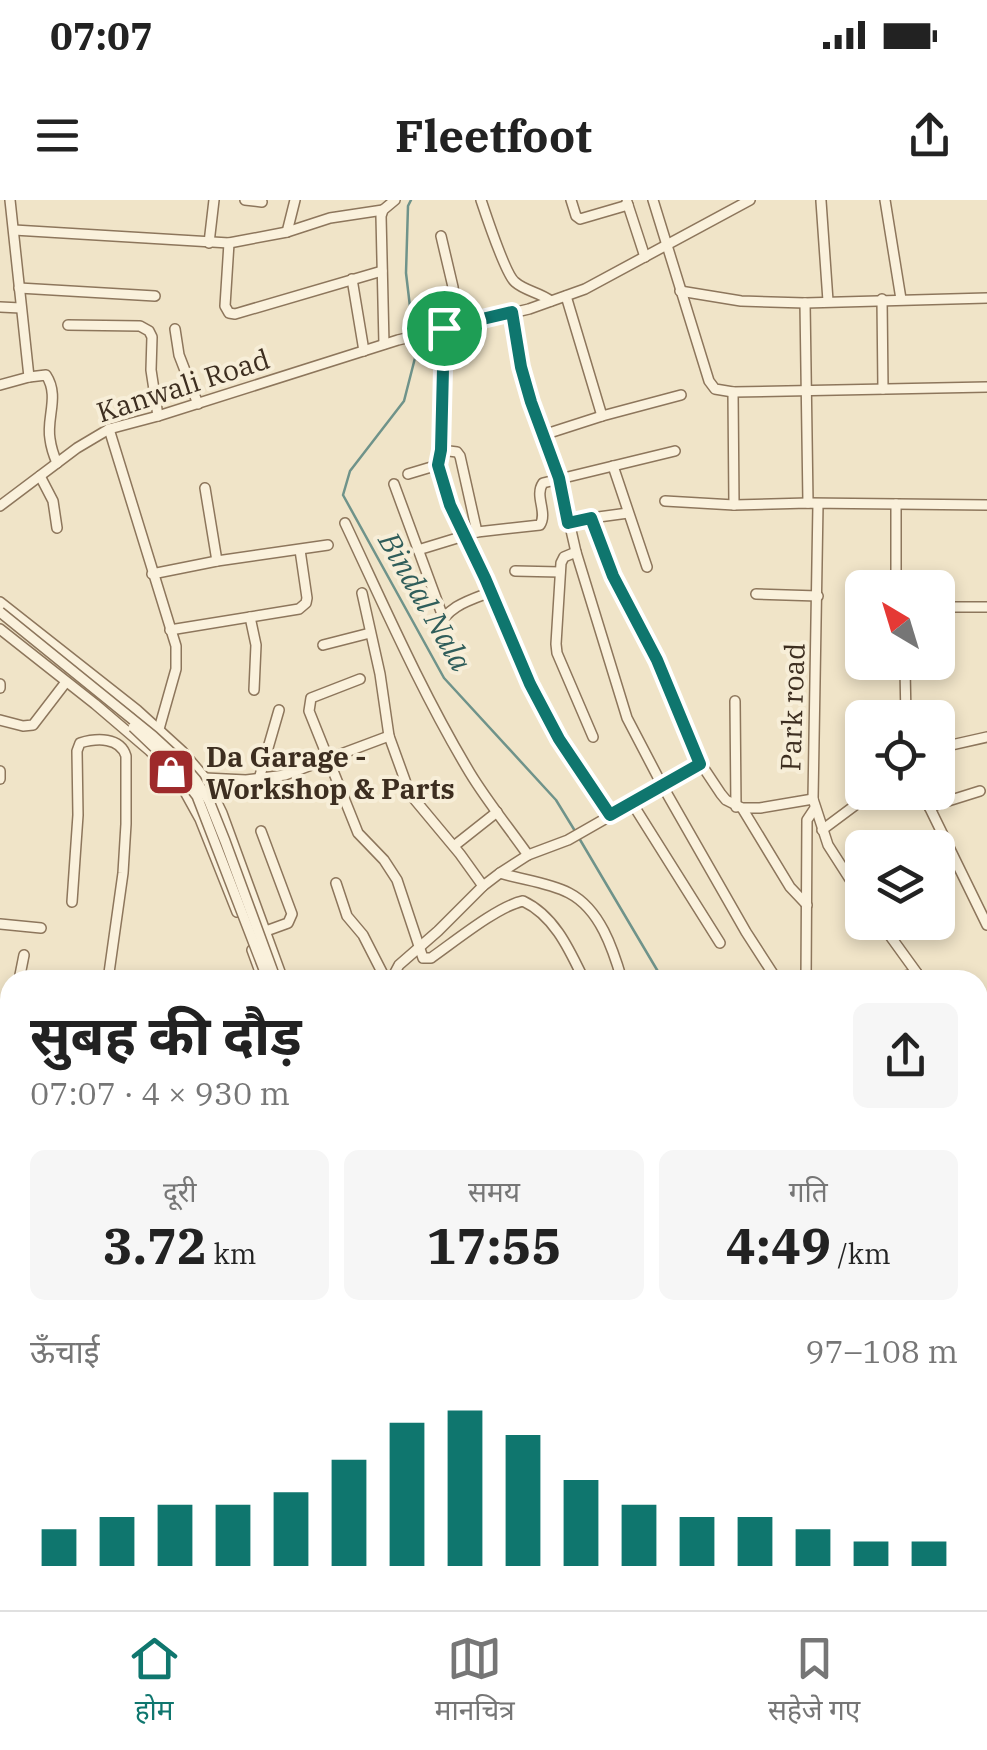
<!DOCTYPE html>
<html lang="hi">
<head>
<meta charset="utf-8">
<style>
  body { margin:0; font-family:"IBM Plex Serif","Noto Sans Devanagari",serif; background:#f6f6f6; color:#222; height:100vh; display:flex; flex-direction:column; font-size:38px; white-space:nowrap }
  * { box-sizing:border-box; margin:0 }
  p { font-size:32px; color:#767676 }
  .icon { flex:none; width:55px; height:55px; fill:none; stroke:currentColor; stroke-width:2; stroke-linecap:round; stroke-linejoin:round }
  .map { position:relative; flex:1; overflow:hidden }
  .side { position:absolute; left:0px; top:770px; width:988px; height:640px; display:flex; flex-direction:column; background:#fff; border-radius:30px 30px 0 0; box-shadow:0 5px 15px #0003 }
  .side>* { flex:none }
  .needle { width:65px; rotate:322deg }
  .fabs { position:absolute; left:845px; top:370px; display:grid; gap:20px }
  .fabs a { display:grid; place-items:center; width:110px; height:110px; border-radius:15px; background:#fff; box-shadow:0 5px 15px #0003; font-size:50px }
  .pin { position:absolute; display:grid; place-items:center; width:85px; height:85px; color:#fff; margin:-42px; border:5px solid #fff; border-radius:50%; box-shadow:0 2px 10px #0007 }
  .round { display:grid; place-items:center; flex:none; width:105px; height:105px; border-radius:15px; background:#f6f6f6 }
  .headline { display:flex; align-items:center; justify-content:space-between; height:170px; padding:0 30px }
  h1 { font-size:55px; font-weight:700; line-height:75px }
  .metrics { display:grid; grid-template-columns:repeat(3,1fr); gap:15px; height:170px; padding:10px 30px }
  .metrics div { display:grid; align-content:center; border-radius:15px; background:#f6f6f6; text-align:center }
  .metrics b { font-size:50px; font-weight:700 }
  .metrics small { font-size:28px; font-weight:400 }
  .metrics p { font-size:28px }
  .chart { height:280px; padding:20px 30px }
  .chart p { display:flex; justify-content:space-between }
  .chart svg { width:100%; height:180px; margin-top:10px; stroke:#0f766e; stroke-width:6 }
  .status { display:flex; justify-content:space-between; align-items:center; height:70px; padding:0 50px; background:#fff; direction:ltr }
  .status svg { height:28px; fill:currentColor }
  header { display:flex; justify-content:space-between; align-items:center; height:130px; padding:0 30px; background:#fff; font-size:45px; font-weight:700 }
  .tabs { display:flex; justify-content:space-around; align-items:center; height:140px; border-top:2px solid #e0e0e0; background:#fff; font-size:28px; color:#767676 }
  .tabs a { display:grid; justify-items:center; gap:5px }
  .tabs .selected { color:#0f766e }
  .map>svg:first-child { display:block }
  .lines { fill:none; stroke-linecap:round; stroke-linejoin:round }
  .stream { stroke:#6f938a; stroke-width:2.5 }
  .minor-casing { stroke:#8d765c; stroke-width:12 }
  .minor { stroke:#faf1dc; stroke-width:9 }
  .minor-bridge-casing { stroke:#8d765c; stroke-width:12; stroke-linecap:butt }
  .minor-bridge { stroke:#faf1dc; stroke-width:9 }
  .route-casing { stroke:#fff; stroke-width:20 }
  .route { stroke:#0f766e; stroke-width:12 }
  .labels { text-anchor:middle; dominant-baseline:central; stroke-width:8; stroke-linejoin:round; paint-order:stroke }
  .street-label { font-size:28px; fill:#3d2e20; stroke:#f7eed8 }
  .poi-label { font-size:28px; font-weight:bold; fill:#3d2e20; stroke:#f7eed8; text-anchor:start }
  .water-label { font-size:30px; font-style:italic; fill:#2f5d5a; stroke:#f7eed8 }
</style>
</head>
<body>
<div class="status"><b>07:07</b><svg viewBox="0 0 49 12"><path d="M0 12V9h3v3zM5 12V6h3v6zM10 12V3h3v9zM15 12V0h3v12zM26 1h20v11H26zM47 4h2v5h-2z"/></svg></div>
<header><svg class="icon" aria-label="menu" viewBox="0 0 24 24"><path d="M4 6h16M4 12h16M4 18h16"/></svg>Fleetfoot<svg class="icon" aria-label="share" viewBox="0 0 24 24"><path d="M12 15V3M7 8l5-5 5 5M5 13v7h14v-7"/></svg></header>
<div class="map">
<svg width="987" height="1410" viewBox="0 0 987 1410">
  <rect width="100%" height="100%" fill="#f0e4c8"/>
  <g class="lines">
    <g class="stream">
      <polyline points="411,0 408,6 406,73 413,132"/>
      <polyline points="413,140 415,158 404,201 350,271 343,295 444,478 556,600 575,631"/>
      <polyline points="579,638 663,780"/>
      <polyline points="978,1284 987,1293"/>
    </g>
    <g class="minor-casing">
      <g id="minor">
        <polyline points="245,0 262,2"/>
        <path d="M481,0C486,15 506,75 515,82C525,91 539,92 551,101"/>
        <polyline points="571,0 576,16 580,19 628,5"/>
        <polyline points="653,0 709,181 715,189 733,192 987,187"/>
        <polyline points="885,0 901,99"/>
        <polyline points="821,1 828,101"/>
        <polyline points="627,2 645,57"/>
        <polyline points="14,30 229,43 287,32 330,18 383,10"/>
        <polyline points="287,32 295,0"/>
        <polyline points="441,36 453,87 458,125"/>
        <polyline points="209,43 214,0"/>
        <polyline points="229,43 225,106 229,113 235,114 382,71"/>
        <polyline points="352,79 364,151"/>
        <polyline points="19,88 155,96"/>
        <polyline points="680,91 741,101 805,103 987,98"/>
        <polyline points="566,96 602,216"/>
        <polyline points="882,99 883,189"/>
        <polyline points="805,103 808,303"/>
        <polyline points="0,107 21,108"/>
        <polyline points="513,113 521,167 531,202 559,278 576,352 627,518 662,585 746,732 777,780"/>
        <polyline points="68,125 140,126 149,131 152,137 151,170 158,216"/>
        <polyline points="444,128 441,250 438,265 450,305 485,378 530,484 559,539 610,615"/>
        <polyline points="175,129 179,155 198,204"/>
        <polyline points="384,144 381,16 383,10 395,0"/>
        <path d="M29,177L46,175C60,196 46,218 50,239C51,247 54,256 57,263"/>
        <polyline points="0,185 29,177 10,0"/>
        <polyline points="733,192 734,305"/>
        <polyline points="109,229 176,446 176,469 159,529"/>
        <polyline points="543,235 602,216 681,195"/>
        <polyline points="441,250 457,252 460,256 477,332"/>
        <polyline points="613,266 647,367"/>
        <polyline points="408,274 438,265"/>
        <polyline points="40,276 53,301 57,328"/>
        <polyline points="394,284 443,417"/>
        <polyline points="205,288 217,361"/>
        <polyline points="665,301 734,305 808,303 987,305"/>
        <polyline points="818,304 813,599 828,645 862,698"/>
        <polyline points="0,306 77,248 109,229 158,216 398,140 529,109 585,89 750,0"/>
        <polyline points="591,318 628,313"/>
        <path d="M345,323C385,408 422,493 470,573C487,601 509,628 528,655"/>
        <polyline points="567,323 591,318 613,377 657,460 701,564 721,594 726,600 742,608 760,608 813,599"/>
        <path d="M418,350L477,332L540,325C548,312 534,296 543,283L675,251"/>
        <polyline points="576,352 564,357 561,363 556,444 557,453 593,537"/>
        <polyline points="515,371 560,372"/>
        <polyline points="152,374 217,361 328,345"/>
        <polyline points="896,388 896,304"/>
        <polyline points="362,393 380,474 389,536 410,594 460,654 483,686"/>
        <polyline points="756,394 818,396"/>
        <polyline points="0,402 137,510 182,551 205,578 222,613 283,780"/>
        <polyline points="938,407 987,407"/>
        <polyline points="250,417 256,445 254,490"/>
        <polyline points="0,429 95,504 150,551 179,581 200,619 237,712"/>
        <polyline points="170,430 299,409 306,403 307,398 300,350"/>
        <path d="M436,430C448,406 467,401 491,392"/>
        <polyline points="323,445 370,433"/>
        <polyline points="905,469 906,518"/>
        <path d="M360,479L311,498L309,511L358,633L384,660L397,680L423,758H431C454,742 498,706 523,701C555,716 570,751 584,780"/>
        <polyline points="0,484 0,488"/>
        <polyline points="735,501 736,607"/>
        <polyline points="0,520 23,526 33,525 66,482"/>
        <polyline points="938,548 987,537"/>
        <polyline points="0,571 0,579"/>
        <polyline points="205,578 246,580 285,575 389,536"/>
        <polyline points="259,579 279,510"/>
        <polyline points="922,592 987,725"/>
        <polyline points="632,603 720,743"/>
        <polyline points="929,607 980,591"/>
        <polyline points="742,608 790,687 807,705"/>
        <polyline points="822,630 873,592"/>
        <polyline points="261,631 292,714 288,723 266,731"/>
        <polyline points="454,646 497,612"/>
        <path d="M500,673C522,680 548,682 569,693C600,709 613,749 622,780"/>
        <polyline points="336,683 347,716 363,735 386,780"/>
        <path d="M72,702L78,615L77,551L80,543C97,538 120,537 126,556V624L123,673L108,780"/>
        <polyline points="880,722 922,780"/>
        <polyline points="0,724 41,728"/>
        <polyline points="252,750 263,780"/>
        <polyline points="19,780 24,755"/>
        <polyline points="183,780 195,777 221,780"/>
        <polyline points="391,780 399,765 438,731 483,686 500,673 528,655 568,640 701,564"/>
        <polyline points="806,780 807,620 815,608"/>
        <polyline points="888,780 917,773"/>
        <polyline points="978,854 987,866"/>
        <polyline points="978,935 987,949"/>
        <path d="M10,978C0,1003 2,1032 5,1060L10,1061"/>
        <polyline points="978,983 987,996"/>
        <polyline points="0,1075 5,1060"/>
        <polyline points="978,1090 987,1076"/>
        <polyline points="978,1122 987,1130"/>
        <polyline points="0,1147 10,1149"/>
        <polyline points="978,1195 987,1213"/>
        <polyline points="0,1252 10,1255"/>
        <polyline points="978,1346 987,1359"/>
        <polyline points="216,1400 223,1410"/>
        <polyline points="402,1400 405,1410"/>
        <polyline points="414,1400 416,1410"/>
        <polyline points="842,1400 843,1410"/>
        <polyline points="901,1400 901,1410"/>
        <polyline points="500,1410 502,1401 521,1402 523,1400"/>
        <polyline points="682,1410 683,1400"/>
        <polyline points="772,1410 773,1400"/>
      </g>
    </g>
    <use href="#minor" class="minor"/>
    <g class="minor-bridge-casing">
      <g id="minor-bridge">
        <polyline points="0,412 153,536 178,559 196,580 209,601 225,641 276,780"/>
        <polyline points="133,527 175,567 197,596 268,780"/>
      </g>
    </g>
    <use href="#minor-bridge" class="minor-bridge"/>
  </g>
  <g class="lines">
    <g class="route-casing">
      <polygon id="route" points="512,112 521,167 531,202 559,278 568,323 591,318 613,376 657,460 700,564 610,615 559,539 530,484 485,378 450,305 438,265 441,250 444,128"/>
    </g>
    <use href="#route" class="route"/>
  </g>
  <defs>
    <g id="shop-square" transform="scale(2.5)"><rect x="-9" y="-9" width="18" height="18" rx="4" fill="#9e2a2b" stroke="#f7eed8"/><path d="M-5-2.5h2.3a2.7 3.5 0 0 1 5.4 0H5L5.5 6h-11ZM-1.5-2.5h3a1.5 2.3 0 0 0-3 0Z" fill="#fff"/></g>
  </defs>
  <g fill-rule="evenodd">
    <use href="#shop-square" x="171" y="572"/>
  </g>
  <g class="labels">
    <g class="street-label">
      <text transform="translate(183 185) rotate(-18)">Kanwali Road</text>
      <text transform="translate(792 507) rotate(-88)">Park road</text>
    </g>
    <g class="poi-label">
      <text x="206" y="556">Da Garage -<tspan x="206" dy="32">Workshop &amp; Parts</tspan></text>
    </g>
    <g class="water-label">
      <text transform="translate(426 401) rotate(60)">Bindal Nala</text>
    </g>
  </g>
</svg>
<div class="fabs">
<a><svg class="needle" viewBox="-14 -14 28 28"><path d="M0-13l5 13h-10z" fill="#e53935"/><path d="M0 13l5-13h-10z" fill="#767676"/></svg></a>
<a><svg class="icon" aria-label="locate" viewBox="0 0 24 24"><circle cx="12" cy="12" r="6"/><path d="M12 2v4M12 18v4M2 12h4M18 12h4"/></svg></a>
<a><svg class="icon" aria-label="layers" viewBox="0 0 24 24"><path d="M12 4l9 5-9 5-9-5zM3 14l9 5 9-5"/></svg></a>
</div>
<div class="pin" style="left:444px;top:128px;background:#1e9e55"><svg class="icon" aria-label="arrive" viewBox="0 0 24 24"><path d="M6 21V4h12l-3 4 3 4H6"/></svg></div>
<section class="side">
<div class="headline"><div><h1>सुबह की दौड़</h1><p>07:07 · 4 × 930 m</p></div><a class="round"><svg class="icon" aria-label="share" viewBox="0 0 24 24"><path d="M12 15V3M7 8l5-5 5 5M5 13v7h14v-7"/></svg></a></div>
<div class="metrics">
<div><p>दूरी</p><b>3.72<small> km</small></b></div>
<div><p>समय</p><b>17:55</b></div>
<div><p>गति</p><b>4:49<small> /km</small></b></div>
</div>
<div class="chart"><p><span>ऊँचाई</span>97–108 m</p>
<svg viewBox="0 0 160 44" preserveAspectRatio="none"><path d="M5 44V35M15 44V32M25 44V29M35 44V29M45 44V26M55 44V18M65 44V9M75 44V6M85 44V12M95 44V23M105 44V29M115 44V32M125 44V32M135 44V35M145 44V38M155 44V38"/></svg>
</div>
</section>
</div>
<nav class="tabs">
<a class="selected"><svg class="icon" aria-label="home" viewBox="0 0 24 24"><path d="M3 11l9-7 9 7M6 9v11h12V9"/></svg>होम</a>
<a><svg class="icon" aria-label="map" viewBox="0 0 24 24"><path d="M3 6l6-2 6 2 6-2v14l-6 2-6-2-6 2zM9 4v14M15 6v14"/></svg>मानचित्र</a>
<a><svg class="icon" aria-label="saved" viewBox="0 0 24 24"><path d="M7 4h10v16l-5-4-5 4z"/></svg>सहेजे गए</a>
</nav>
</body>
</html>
